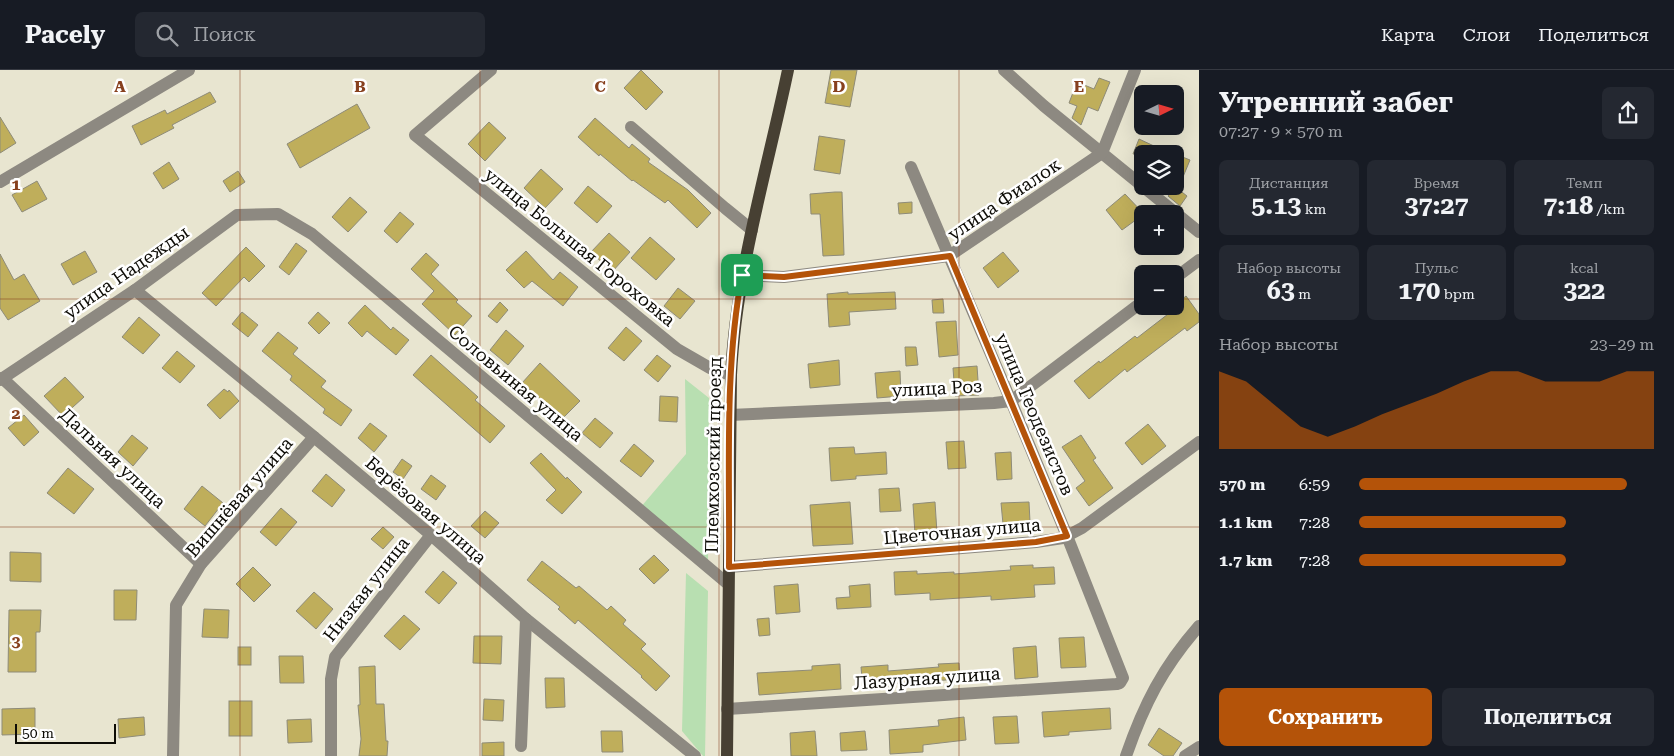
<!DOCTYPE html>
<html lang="ru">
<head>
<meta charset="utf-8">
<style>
  body { margin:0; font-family:"Roboto Serif",serif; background:#242831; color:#f1f3f6; height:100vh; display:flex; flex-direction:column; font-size:19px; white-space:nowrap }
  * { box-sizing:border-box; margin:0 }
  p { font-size:16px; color:#9ea1a6 }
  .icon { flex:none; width:28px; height:28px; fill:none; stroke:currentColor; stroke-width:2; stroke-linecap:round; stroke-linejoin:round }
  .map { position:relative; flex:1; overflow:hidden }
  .drawer { display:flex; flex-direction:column; background:#171b24; width:475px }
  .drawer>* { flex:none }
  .needle { width:32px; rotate:85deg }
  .buttons { position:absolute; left:1134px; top:15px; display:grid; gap:10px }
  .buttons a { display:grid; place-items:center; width:50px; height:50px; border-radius:8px; background:#171b24; box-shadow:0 5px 20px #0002; font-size:25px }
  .scale { position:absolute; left:15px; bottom:12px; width:101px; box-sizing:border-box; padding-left:5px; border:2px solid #0d0c06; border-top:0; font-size:14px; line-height:18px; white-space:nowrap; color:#0d0c06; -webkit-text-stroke:4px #fff; paint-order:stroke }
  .pin { position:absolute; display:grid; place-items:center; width:42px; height:42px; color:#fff; margin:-21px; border-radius:10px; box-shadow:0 2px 8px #0006 }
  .round { display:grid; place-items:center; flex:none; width:52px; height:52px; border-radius:8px; background:#242831 }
  .headline { display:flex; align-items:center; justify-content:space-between; height:85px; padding:0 20px }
  h1 { font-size:28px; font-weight:700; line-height:38px }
  .stats { display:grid; grid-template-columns:repeat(3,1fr); gap:8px; height:85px; padding:5px 20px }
  .stats div { display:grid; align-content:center; border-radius:8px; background:#242831; text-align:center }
  .stats b { font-size:25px; font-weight:700 }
  .stats small { font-size:14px; font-weight:400 }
  .stats p { font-size:14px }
  .chart { height:140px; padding:10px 20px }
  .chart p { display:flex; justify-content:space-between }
  .chart svg { width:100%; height:90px; margin-top:5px; fill:#b45309; opacity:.7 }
  .action { display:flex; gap:10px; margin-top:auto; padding:10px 20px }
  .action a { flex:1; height:58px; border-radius:8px; background:#b45309; color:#fff; font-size:20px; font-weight:700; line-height:58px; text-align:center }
  .action a+a { background:#242831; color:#f1f3f6 }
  ul { padding:0 20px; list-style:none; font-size:16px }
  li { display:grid; grid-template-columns:80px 60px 1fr; align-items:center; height:38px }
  li i { height:12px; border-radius:6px; background:#b45309 }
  header { display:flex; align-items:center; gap:30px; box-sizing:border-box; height:70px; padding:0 25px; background:#171b24; border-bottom:1px solid #363941 }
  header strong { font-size:24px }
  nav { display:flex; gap:28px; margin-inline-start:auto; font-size:18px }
  .search { width:350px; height:45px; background:#242831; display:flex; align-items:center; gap:12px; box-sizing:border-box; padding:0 18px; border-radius:8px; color:#9ea1a6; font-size:19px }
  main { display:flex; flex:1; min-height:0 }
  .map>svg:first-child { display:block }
  .green { fill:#b8dfb1 }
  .building { fill:#bfae5b; stroke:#8e8b78 }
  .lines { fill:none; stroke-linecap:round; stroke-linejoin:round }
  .minor { stroke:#8d8981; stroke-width:12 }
  .major { stroke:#474033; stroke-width:12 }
  .route-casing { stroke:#fff; stroke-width:10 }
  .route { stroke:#b45309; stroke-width:6 }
  .grid { fill:none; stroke:#87401e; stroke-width:1; stroke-opacity:0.55 }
  .labels { text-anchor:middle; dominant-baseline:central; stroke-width:5; stroke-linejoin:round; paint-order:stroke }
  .street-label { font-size:18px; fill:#0d0c06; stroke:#fff }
  .grid-label { font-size:16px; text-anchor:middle; font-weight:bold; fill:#87401e; stroke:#fff; stroke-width:5; stroke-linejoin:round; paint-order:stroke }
</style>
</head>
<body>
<header>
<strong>Pacely</strong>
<div class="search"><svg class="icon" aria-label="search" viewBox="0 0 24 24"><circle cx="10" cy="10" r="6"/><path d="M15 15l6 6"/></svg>Поиск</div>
<nav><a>Карта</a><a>Слои</a><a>Поделиться</a></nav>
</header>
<main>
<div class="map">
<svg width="1199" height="686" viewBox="0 0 1199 686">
  <rect width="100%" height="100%" fill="#e8e5d0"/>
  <g class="green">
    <polygon points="685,309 709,328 708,496 640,438 686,384"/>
    <polygon points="686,503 708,521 705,686 703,686 682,661"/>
  </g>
  <g class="building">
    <polygon points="641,0 663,22 646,40 624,18"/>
    <polygon points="831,0 857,0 850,37 825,33"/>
    <polygon points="1099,8 1110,12 1098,41 1088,37 1081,55 1072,48 1077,36 1069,33 1077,12 1094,19"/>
    <polygon points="210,22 216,32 172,55 174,58 141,75 132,56 165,40 167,44"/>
    <polygon points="357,34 370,58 300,98 287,74"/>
    <polygon points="0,47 16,73 0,83"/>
    <polygon points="595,48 629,78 632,74 650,89 648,92 688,120 711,143 697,158 668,130 665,133 633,110 632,111 600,84 599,86 578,67"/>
    <polygon points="489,52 506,68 485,91 468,74"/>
    <polygon points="819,66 845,70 840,104 814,100"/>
    <polygon points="1139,69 1171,84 1133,84"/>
    <polygon points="1175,84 1190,90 1178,119 1187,126 1180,136 1168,126 1175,118"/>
    <polygon points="169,92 179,109 163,119 153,103"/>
    <polygon points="541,99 563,119 545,138 524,118"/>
    <polygon points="238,101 245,112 230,122 223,111"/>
    <polygon points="37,111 47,129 22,142 12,125"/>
    <polygon points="588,116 612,136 597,153 574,133"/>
    <polygon points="835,122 842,122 844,185 823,186 820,144 811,144 810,124"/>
    <polygon points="1125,124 1144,144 1122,160 1106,140"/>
    <polygon points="350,127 367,142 348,162 332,147"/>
    <polygon points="912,132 912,143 899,144 898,133"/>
    <polygon points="400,142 414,154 397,173 384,161"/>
    <polygon points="609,163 630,182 612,202 591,182"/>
    <polygon points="650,167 675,189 656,210 631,188"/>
    <polygon points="296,173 307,181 289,205 279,197"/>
    <polygon points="246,177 265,196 249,212 244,207 216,236 202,223"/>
    <polygon points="85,181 97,202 73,215 61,194"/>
    <polygon points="526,181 553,210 560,202 578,217 563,236 532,211 524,218 506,200"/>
    <polygon points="1003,182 1019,201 998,218 983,198"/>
    <polygon points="426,183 439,195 431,204 458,230 456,232 472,246 455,265 422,234 434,221 411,199"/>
    <polygon points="0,184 14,210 24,204 40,231 8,250 0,238"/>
    <polygon points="678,218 695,231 680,249 664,236"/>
    <polygon points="848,222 848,224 895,222 896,239 849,242 850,255 829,257 827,224"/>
    <polygon points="1186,226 1199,244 1199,252 1187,261 1185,258 1127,302 1125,299 1089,329 1074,311 1099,291 1100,293 1135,266 1137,268 1172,241 1170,238 1175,236 1175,235"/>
    <polygon points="943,229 944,243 933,243 932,230"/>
    <polygon points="500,232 508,240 497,253 488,246"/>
    <polygon points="365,235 391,260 393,257 409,270 396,285 367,261 362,267 348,253"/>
    <polygon points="242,242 258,255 248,267 232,254"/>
    <polygon points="318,242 330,253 319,264 308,253"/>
    <polygon points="139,247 160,265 143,284 122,267"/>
    <polygon points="956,251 958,285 939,287 936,252"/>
    <polygon points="626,257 642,271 624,291 608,278"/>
    <polygon points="506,260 524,276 508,295 490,280"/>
    <polygon points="278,262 298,278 293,284 326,311 321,317 352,340 341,356 323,343 325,339 290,310 292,306 262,281"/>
    <polygon points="905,277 916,277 918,295 906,296"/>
    <polygon points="177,281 195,296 180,313 162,298"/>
    <polygon points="431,285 478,327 475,330 505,356 490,373 413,305"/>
    <polygon points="657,285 671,296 658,312 644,300"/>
    <polygon points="839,290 840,315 810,318 808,294"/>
    <polygon points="540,293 580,331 560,351 545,335 546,334 522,313"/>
    <polygon points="977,296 979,325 955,326 953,298"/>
    <polygon points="900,301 901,326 877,328 875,303"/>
    <polygon points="65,307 84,327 63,346 44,326"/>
    <polygon points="224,319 228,322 229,320 239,331 220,349 207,335"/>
    <polygon points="660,326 678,327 677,352 659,351"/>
    <polygon points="24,345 39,362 24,376 8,358"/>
    <polygon points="595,348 613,363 600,378 582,363"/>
    <polygon points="370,353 387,366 374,382 358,368"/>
    <polygon points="1148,354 1166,376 1142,395 1125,373"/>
    <polygon points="132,365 148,378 133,396 118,382"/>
    <polygon points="1081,365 1096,388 1093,390 1113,418 1089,436 1076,418 1085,411 1062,377"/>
    <polygon points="964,371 966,398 948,399 946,372"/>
    <polygon points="634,374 654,391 641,407 620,391"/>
    <polygon points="854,377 855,384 886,382 887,404 856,406 856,409 831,411 829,378"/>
    <polygon points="1011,382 1012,409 997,410 995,383"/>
    <polygon points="541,383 566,409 567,407 582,422 562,444 546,430 556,420 530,393"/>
    <polygon points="402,389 412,396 403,409 393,402"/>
    <polygon points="68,398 94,419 74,444 47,423"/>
    <polygon points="326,404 345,420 332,437 312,421"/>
    <polygon points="431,405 446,416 436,430 421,419"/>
    <polygon points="202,416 223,433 205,456 184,439"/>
    <polygon points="899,418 901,441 880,442 879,419"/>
    <polygon points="850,432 853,474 813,476 810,435"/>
    <polygon points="935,432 937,463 915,464 913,434"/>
    <polygon points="1029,432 1030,452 1003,454 1001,433"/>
    <polygon points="281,438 297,452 276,476 260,462"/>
    <polygon points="485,441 499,453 485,468 471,456"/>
    <polygon points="383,457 394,467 383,479 371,469"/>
    <polygon points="10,482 41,483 41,512 10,511"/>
    <polygon points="654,485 669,500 654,514 639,499"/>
    <polygon points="542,491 576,518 579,516 607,540 611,536 626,550 623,554 646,574 641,579 670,606 656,621 641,607 642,606 578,550 575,554 558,539 560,537 527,510"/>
    <polygon points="1033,495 1033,498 1054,497 1055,514 1034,515 1035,527 991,530 991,526 930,530 930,523 895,525 894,502 917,501 917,504 954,502 954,504 1011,500 1010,496"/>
    <polygon points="253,497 271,515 254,532 236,514"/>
    <polygon points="443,501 457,513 439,534 425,522"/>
    <polygon points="798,514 800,542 776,544 774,516"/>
    <polygon points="870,514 871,537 837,539 836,528 850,527 849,516"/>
    <polygon points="114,520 137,520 136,550 114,550"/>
    <polygon points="314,522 333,539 316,559 296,541"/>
    <polygon points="204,539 229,540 228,568 202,567"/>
    <polygon points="9,540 41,540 40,562 36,562 36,602 8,602"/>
    <polygon points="404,545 420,559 400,580 384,566"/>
    <polygon points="769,548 770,565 759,566 757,549"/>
    <polygon points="474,566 502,566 501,594 473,593"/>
    <polygon points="1084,567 1086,597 1061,598 1059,568"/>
    <polygon points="1036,576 1038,607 1015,609 1013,578"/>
    <rect x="238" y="577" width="13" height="18"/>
    <polygon points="279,586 303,586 304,613 280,613"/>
    <polygon points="959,593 960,609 889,614 889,618 863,620 861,597 888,595 888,601 939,597 938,594"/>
    <polygon points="840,594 841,619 759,625 757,603 812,600 812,596"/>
    <polygon points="375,596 376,634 384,634 386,671 388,671 387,686 359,686 361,669 358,635 360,635 359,597"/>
    <polygon points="545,608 564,608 565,637 546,638"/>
    <polygon points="484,629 504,630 503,651 483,650"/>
    <rect x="229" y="631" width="23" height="35"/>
    <polygon points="35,638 35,664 2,665 2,639"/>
    <polygon points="1110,638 1111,659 1069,662 1069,665 1044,667 1042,642"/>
    <polygon points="1017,646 1019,673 995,674 993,647"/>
    <polygon points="144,647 145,665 119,668 118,649"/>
    <polygon points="964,647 966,670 923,675 923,682 890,684 889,660 939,656 938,650"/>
    <polygon points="311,649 312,672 288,673 287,650"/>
    <polygon points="1159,658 1182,673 1173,686 1164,686 1148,675"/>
    <polygon points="601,661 622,661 623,682 602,682"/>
    <polygon points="815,661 817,686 791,686 790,663"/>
    <polygon points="865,661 867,680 841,681 840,663"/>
    <polygon points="504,672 504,686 482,686 482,673"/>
  </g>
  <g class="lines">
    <g class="minor">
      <polyline points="491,0 415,65 677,279 710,298 731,305"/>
      <polyline points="1004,0 1044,36 1199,162"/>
      <polyline points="631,57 725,138 752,160"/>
      <polyline points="0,112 189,0"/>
      <polyline points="742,205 784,207 949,186 1102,83 1135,0"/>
      <polyline points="1175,208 1199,190"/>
      <polyline points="135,220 314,367 431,465 526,549 695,686"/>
      <polyline points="2,308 201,494"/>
      <polyline points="0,310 135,220 237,145 278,144 312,164 728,514"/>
      <polyline points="730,345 994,333 1011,331 1142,232"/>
      <polyline points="729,497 1036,472 1063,468 1082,458 1199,372"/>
      <polyline points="727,639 1117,614 1120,613 1123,608 1067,466 1011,331 911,97"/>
      <polyline points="521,676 526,549"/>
      <polyline points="173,686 176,535 201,494 314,367"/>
      <polyline points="331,686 331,609 335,587 431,465"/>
      <path d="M1126,686C1144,634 1163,597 1199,556"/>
      <polyline points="1185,686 1199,677"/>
    </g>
    <path class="major" d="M727,686L731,305C736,201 767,101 788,0"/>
  </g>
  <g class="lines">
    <g class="route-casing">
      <path id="route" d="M950,186L1067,466L1036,472L729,497C730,400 724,301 742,205L784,207Z"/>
    </g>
    <use href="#route" class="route"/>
  </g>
  <path class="grid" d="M240,0V686M480,0V686M719,0V686M959,0V686M0,229H1142M1175,229H1199M0,457H1199"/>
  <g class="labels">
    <g class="street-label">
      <text transform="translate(1004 129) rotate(-34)">улица Фиалок</text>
      <text transform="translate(580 177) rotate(39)">улица Большая Гороховка</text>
      <text transform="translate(126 202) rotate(-35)">улица Надежды</text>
      <text transform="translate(516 313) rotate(40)">Соловьиная улица</text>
      <text transform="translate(937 318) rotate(-3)">улица Роз</text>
      <text transform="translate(1035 344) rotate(67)">улица Геодезистов</text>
      <text transform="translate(713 385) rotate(-89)">Племхозский проезд</text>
      <text transform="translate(113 388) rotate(43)">Дальняя улица</text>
      <text transform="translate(239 427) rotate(-49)">Вишнёвая улица</text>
      <text transform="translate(426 440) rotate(41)">Берёзовая улица</text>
      <text transform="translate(962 461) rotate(-5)">Цветочная улица</text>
      <text transform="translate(366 519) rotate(-52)">Низкая улица</text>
      <text transform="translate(927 608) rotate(-4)">Лазурная улица</text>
    </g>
  </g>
  <g class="grid-label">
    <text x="120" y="22">A</text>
    <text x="360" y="22">B</text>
    <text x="600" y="22">C</text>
    <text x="839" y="22">D</text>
    <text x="1079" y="22">E</text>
    <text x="16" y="120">1</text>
    <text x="16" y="349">2</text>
    <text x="16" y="577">3</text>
  </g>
</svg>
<div class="buttons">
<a><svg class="needle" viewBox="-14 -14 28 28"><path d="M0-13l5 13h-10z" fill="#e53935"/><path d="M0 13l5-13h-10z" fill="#9ea1a6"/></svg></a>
<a><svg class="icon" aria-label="layers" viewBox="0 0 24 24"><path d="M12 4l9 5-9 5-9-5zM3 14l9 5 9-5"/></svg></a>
<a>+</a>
<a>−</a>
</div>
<div class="scale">50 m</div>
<div class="pin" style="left:742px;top:205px;background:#1e9e55"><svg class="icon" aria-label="arrive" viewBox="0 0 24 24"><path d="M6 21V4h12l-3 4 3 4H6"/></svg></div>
</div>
<section class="drawer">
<div class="headline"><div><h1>Утренний забег</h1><p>07:27 · 9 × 570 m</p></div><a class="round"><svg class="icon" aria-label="share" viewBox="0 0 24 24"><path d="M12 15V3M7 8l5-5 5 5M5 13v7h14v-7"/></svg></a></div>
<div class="stats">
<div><p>Дистанция</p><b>5.13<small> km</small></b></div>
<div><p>Время</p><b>37:27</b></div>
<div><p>Темп</p><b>7:18<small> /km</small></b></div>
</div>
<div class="stats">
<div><p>Набор высоты</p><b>63<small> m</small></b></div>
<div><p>Пульс</p><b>170<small> bpm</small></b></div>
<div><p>kcal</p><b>322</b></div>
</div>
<div class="chart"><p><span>Набор высоты</span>23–29 m</p>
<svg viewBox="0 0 160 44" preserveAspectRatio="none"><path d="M0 44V6L10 11L20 22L30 33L40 38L50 33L60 27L70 22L80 17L90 11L100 6L110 6L120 11L130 11L140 11L150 6L160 6V44z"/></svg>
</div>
<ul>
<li><b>570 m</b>6:59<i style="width:91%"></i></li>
<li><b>1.1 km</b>7:28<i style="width:70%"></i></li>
<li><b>1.7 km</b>7:28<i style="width:70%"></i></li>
</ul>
<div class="action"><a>Сохранить</a><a>Поделиться</a></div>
</section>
</main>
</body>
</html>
